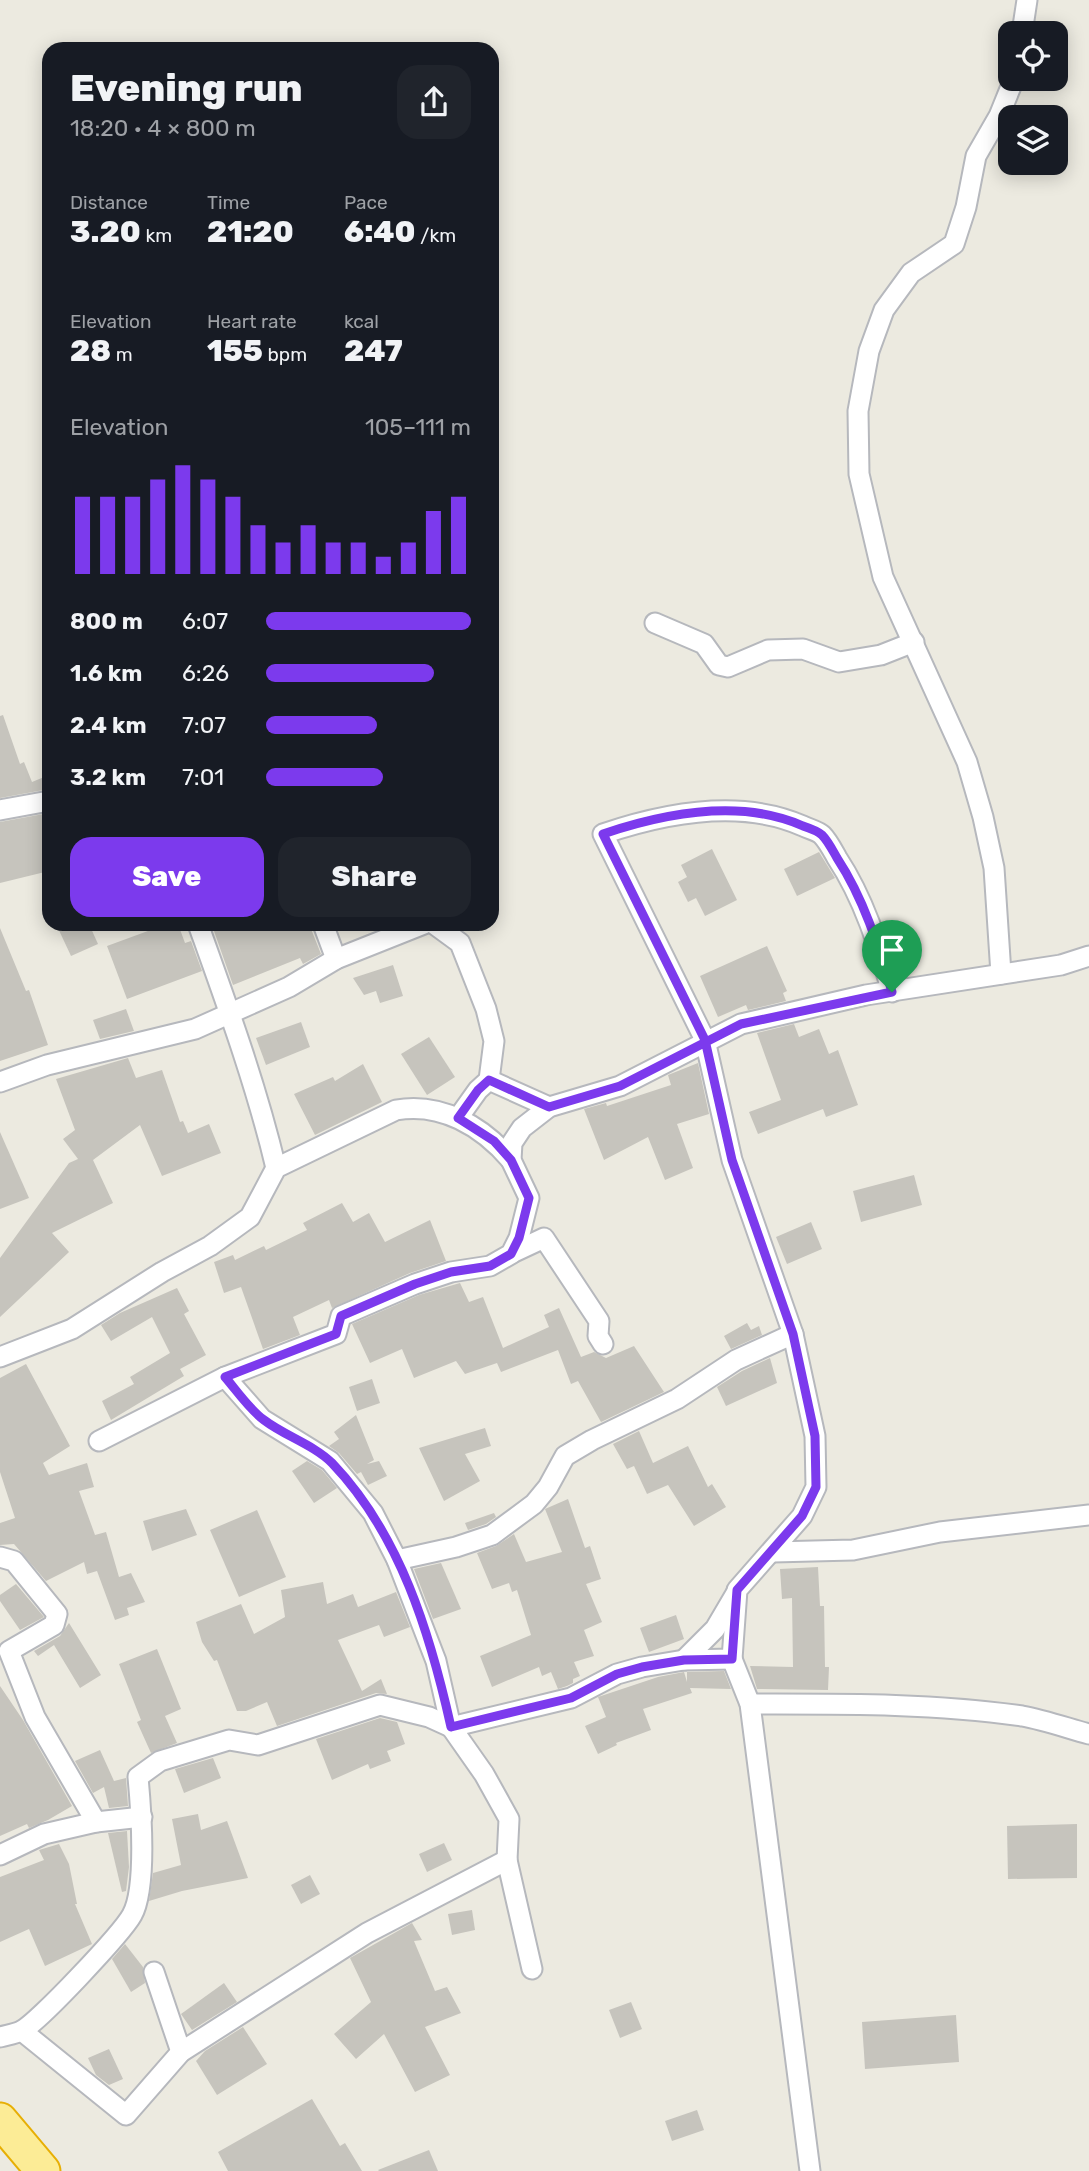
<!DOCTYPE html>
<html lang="en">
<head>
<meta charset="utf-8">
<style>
  body { margin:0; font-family:Rubik,sans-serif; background:#20242c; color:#f1f3f6; height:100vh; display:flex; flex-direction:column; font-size:26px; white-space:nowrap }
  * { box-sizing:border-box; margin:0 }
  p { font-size:23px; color:#9ea1a6 }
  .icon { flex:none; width:38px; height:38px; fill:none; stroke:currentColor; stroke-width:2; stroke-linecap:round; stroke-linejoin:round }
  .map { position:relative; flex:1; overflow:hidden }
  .side { position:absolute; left:42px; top:42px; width:457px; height:889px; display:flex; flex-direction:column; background:#171b24; border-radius:21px; box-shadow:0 4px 18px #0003 }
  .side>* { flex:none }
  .buttons { position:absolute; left:998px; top:21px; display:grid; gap:14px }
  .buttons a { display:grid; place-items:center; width:70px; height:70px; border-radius:14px; background:#171b24; box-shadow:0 4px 18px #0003; font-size:35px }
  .pin { position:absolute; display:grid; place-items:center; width:60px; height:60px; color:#fff; margin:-72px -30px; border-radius:50% 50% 50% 0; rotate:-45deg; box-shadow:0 0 7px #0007 }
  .pin .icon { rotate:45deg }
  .round { display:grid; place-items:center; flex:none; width:74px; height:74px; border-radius:21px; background:#20242c }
  .summary { display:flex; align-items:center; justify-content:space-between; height:119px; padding:0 28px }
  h1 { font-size:38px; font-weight:800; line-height:52px }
  .figures { display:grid; grid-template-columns:repeat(3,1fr); gap:10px; height:119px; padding:7px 28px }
  .figures div { display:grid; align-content:center }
  .figures b { font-size:30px; font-weight:800 }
  .figures small { font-size:19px; font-weight:400 }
  .figures p { font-size:19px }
  .chart { height:196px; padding:14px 28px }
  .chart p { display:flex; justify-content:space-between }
  .chart svg { width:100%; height:126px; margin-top:7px; stroke:#7c3aed; stroke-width:6 }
  .primary-button { display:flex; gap:14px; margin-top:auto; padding:14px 28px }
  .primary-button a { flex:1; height:80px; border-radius:21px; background:#7c3aed; color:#fff; font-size:28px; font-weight:800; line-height:80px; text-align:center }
  .primary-button a+a { background:#20242c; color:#f1f3f6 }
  ul { padding:0 28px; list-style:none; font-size:23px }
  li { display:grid; grid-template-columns:112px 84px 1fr; align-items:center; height:52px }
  li i { height:18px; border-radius:9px; background:#7c3aed }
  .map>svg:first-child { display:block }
  .building { fill:#c6c4bd }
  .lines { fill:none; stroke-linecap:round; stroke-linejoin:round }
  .minor-casing { stroke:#b6b8bd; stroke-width:23 }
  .trunk-casing { stroke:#e7af05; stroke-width:37 }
  .minor { stroke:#fff; stroke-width:19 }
  .trunk { stroke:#fcec96; stroke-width:33 }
  .route-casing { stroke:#fff; stroke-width:14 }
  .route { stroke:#7c3aed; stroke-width:9 }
</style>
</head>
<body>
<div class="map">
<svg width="1089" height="2171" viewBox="0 0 1089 2171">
  <rect width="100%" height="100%" fill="#eceae0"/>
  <g class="building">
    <polygon points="3,715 20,764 24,762 32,782 49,775 49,789 0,798 0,716"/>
    <polygon points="49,813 49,871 0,883 0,822"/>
    <polygon points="712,849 737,900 705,916 696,898 688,902 678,882 687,877 681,865"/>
    <polygon points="819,852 835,878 797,896 784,869"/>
    <polygon points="56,924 89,924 98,944 71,956"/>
    <polygon points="167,924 178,924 185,943 191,941 202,971 127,999 107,946"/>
    <polygon points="231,924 309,924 321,954 303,964 300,958 233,985 214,931"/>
    <polygon points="0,928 26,991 29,990 48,1045 0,1061"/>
    <polygon points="767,946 787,991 783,993 786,1001 748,1010 746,1005 718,1017 700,976"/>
    <polygon points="393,965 403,996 380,1003 376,991 364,995 353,978"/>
    <polygon points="126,1009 134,1031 100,1039 93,1020"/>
    <polygon points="301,1022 310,1047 266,1065 256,1038"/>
    <polygon points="794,1024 799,1037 819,1029 829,1054 838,1050 858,1105 826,1117 823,1109 758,1134 749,1112 781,1100 757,1033"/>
    <polygon points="429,1037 455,1077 427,1095 401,1054"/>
    <polygon points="128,1058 136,1078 162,1070 180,1122 183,1121 188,1133 209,1124 221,1153 162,1176 140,1125 93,1160 113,1203 52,1233 69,1252 0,1317 0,1258 69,1163 78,1159 63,1139 75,1130 56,1079"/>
    <polygon points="698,1063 709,1114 677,1124 693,1168 665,1180 648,1137 604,1160 584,1109 606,1103 607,1106 671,1085 668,1075"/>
    <polygon points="363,1064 382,1102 315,1135 294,1094 333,1077 335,1081"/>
    <polygon points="0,1132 29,1198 0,1209"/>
    <polygon points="914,1175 922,1205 861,1222 853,1191"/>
    <polygon points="342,1203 353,1222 369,1213 385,1242 430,1220 446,1261 410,1273 332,1308 329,1300 293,1317 300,1335 263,1349 241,1287 224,1293 214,1262 233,1255 235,1260 264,1246 266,1250 307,1230 303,1223"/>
    <polygon points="811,1222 822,1249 787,1264 776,1237"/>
    <polygon points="460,1283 469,1302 483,1297 503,1348 549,1327 544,1315 559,1308 581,1357 594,1352 606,1358 634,1346 664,1392 601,1422 578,1381 571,1384 558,1350 501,1372 497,1363 465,1374 456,1361 414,1378 402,1349 370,1363 352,1324 419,1295"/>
    <polygon points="177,1288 189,1311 184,1314 206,1355 180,1369 184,1376 111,1420 102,1401 134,1384 130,1377 170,1353 152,1317 111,1341 101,1325 120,1313"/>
    <polygon points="747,1323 751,1330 759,1326 762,1335 731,1349 724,1336"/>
    <polygon points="770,1358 777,1383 726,1406 717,1387 742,1371"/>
    <polygon points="26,1364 70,1446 43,1463 49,1475 87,1463 94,1487 79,1491 95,1535 106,1532 119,1577 131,1573 145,1602 127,1608 129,1615 115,1620 97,1571 87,1574 84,1562 46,1581 14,1544 0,1545 0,1523 15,1518 0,1472 0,1378"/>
    <polygon points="372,1379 380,1403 357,1411 349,1387"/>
    <polygon points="356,1415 374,1460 367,1464 379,1461 387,1476 368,1485 361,1472 357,1474 339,1453 329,1446 339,1439 334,1432"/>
    <polygon points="485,1428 491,1446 465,1454 480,1481 444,1501 419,1448"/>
    <polygon points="639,1431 653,1463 688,1446 708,1487 712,1484 726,1507 694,1526 668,1485 647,1494 634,1466 627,1469 613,1444"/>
    <polygon points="307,1461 322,1470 337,1488 314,1503 292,1471"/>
    <polygon points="568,1499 585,1548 590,1546 601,1579 586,1584 602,1622 584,1630 594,1656 574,1662 580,1676 573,1679 573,1683 567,1686 558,1689 551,1672 542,1676 539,1667 492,1687 480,1656 531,1635 517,1590 512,1592 509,1583 492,1589 477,1553 496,1546 514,1534 526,1562 562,1552 545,1509"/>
    <polygon points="186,1509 197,1535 152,1551 143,1521"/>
    <polygon points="257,1510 286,1577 239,1597 210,1530"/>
    <polygon points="494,1513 496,1517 486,1524 468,1530 465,1523"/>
    <polygon points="441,1563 461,1609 433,1619 414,1569"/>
    <polygon points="818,1567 820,1606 824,1606 825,1667 829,1667 828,1690 757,1689 750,1666 793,1667 792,1598 782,1599 780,1569"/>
    <polygon points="323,1582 327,1604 353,1594 358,1607 396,1592 410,1627 384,1637 379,1625 338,1640 362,1691 381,1679 387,1694 376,1693 277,1726 267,1702 246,1711 237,1711 217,1660 214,1661 202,1642 196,1622 241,1604 254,1634 285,1617 281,1590"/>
    <polygon points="16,1584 44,1617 20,1630 0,1601 0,1595"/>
    <polygon points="676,1615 684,1639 649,1652 640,1628"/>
    <polygon points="69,1623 101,1675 80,1688 54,1645 38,1656 34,1651 60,1636"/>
    <polygon points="157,1649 181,1709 165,1716 177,1743 151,1753 137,1722 141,1720 119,1664"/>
    <polygon points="724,1671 731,1689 690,1688 692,1693 643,1709 651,1730 616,1743 617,1745 598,1754 585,1726 606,1717 598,1697 658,1677 684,1672 687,1682 687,1672"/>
    <polygon points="0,1686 23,1720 72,1806 48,1820 29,1828 27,1824 0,1836"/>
    <polygon points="380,1718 397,1722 405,1744 387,1751 391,1761 370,1769 368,1764 332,1780 316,1739"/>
    <polygon points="100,1750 114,1781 126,1778 128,1806 109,1808 104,1787 93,1793 75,1761"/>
    <polygon points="213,1758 221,1778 184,1793 175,1769"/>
    <polygon points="198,1814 201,1830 227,1821 248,1878 182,1891 149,1901 153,1873 181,1865 172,1819"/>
    <polygon points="1077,1824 1077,1878 1008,1879 1007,1826"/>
    <polygon points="127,1831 129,1867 126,1891 122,1892 108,1833"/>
    <polygon points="444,1843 452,1860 427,1872 419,1854"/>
    <polygon points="59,1844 69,1864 77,1904 75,1904 92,1944 45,1966 29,1929 0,1942 0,1877 44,1860 39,1850"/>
    <polygon points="310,1875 320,1894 301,1904 291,1885"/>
    <polygon points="472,1910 475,1930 452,1935 448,1914"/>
    <polygon points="412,1923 422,1940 414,1941 435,1991 447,1987 461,2013 425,2027 450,2075 415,2092 384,2034 356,2059 334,2034 371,2002 350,1958"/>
    <polygon points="125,1944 143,1967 145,1983 131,1992 112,1959"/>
    <polygon points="224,1983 237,2002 192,2030 181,2014"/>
    <polygon points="631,2002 642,2029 620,2038 609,2010"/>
    <polygon points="956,2015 959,2062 865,2069 862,2022"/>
    <polygon points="243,2027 267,2064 217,2095 196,2061 205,2051"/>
    <polygon points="109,2049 123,2079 109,2085 96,2075 88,2058"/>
    <polygon points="312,2099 340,2146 345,2143 362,2171 228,2171 218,2152"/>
    <polygon points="697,2110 704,2130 672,2141 665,2121"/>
    <polygon points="429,2150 438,2171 379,2171 378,2170"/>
  </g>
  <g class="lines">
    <g class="minor-casing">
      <g id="minor">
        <polyline points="1022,33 1027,0"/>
        <polyline points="655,623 704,644 719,665 728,667 768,650 803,649 839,662 881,655 914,642"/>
        <polyline points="0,810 49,801"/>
        <path d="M198,924C227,1005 256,1084 276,1168"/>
        <polyline points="323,924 336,959"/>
        <polyline points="434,924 460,943 486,1009 494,1041 489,1080 478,1090 458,1118"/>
        <polyline points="1001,974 994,868 983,817 967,762 883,577 859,474 858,411 869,351 884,310 911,273 954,244 966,207 976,156 999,116 1014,79"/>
        <polyline points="489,1080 549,1107"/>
        <polyline points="0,1082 47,1065 195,1029 289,987 336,959 424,924"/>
        <polyline points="512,1253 544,1238 599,1321 598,1336 603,1344"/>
        <path d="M0,1357L72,1329L162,1272L210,1246L250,1217L276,1168L396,1110C441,1102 482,1126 511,1160"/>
        <polyline points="225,1377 262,1419 330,1461 373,1513 397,1560 436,1661 451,1727 484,1774 509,1819 507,1860 532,1969"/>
        <polyline points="99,1441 225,1377 336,1334 341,1316 415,1284 451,1272 490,1266 511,1254 519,1238 529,1198 511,1160 512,1143 522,1128 549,1107 620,1086 741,1024 866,995 1061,965 1089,956"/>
        <polyline points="773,1552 853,1550 940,1532 1089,1515"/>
        <polyline points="0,1557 14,1561 57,1614 54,1625 9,1651 35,1717 96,1822"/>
        <polyline points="397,1560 456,1547 492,1535 534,1504 548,1487 565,1456 592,1440 677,1399 736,1360 793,1334"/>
        <polyline points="732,1659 750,1704 810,2171"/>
        <polyline points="684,1660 715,1629 735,1595"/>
        <path d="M750,1704C841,1704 932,1703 1022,1716C1044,1720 1067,1728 1089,1734"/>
        <polyline points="0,1855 44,1834 96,1822 142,1817"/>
        <polyline points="154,1972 181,2052"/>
        <polyline points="22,2031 126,2115 181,2052 367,1933 507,1860"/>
        <path d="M0,2037C7,2035 15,2034 21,2031C37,2024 122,1933 132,1915C147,1888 141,1809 138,1777L160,1761L229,1740L258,1745L380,1705L429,1717L451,1727L571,1698L617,1674L642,1667L684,1660L732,1659L737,1590L802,1516L816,1487L815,1436L793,1334L732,1160L705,1040L603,834C665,813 740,798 803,826C809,829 818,831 822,835C828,841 833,851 837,858C864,899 878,945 892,992"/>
      </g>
    </g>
    <g class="trunk-casing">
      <polyline id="trunk" points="0,2120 43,2171"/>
    </g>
    <use href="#minor" class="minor"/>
    <use href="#trunk" class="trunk"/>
  </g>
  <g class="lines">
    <g class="route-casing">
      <path id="route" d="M892,992L741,1024L620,1086L549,1107L489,1080L478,1090L458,1118L494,1141L511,1160L529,1198L519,1238L511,1254L490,1266L451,1272L415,1284L341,1316L336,1334L225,1377C237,1391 249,1409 264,1420C285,1436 314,1445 332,1463C400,1534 430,1633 451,1727L571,1698L617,1674L642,1667L684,1660L732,1659L737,1590L802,1516L816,1487L815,1436L793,1334L732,1160L705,1040L603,834C665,813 740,798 803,826C809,828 818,831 822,835C828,841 833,851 837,858C864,899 878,945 892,992"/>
    </g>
    <use href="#route" class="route"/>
  </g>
</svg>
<div class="buttons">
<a><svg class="icon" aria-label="locate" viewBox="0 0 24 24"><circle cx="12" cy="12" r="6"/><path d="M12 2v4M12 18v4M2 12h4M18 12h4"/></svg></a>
<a><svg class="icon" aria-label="layers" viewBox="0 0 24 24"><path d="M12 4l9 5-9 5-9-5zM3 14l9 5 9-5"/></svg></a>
</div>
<div class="pin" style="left:892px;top:992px;background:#1e9e55"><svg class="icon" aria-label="arrive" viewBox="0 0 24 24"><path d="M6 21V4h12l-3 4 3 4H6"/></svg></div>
<section class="side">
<div class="summary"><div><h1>Evening run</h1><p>18:20 · 4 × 800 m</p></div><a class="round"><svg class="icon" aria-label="share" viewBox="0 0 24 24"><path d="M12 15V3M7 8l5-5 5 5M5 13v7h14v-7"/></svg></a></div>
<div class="figures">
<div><p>Distance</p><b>3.20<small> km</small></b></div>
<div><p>Time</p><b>21:20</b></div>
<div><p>Pace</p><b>6:40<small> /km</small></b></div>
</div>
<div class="figures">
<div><p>Elevation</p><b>28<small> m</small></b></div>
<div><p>Heart rate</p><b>155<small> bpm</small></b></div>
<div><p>kcal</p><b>247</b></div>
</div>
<div class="chart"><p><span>Elevation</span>105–111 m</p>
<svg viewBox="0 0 160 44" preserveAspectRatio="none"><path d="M5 44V17M15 44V17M25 44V17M35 44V11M45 44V6M55 44V11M65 44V17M75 44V27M85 44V33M95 44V27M105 44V33M115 44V33M125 44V38M135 44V33M145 44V22M155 44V17"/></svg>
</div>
<ul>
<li><b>800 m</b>6:07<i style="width:100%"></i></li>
<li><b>1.6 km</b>6:26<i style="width:82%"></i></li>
<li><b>2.4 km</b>7:07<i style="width:54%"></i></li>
<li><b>3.2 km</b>7:01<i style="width:57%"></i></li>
</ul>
<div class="primary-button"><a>Save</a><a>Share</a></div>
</section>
</div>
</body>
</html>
